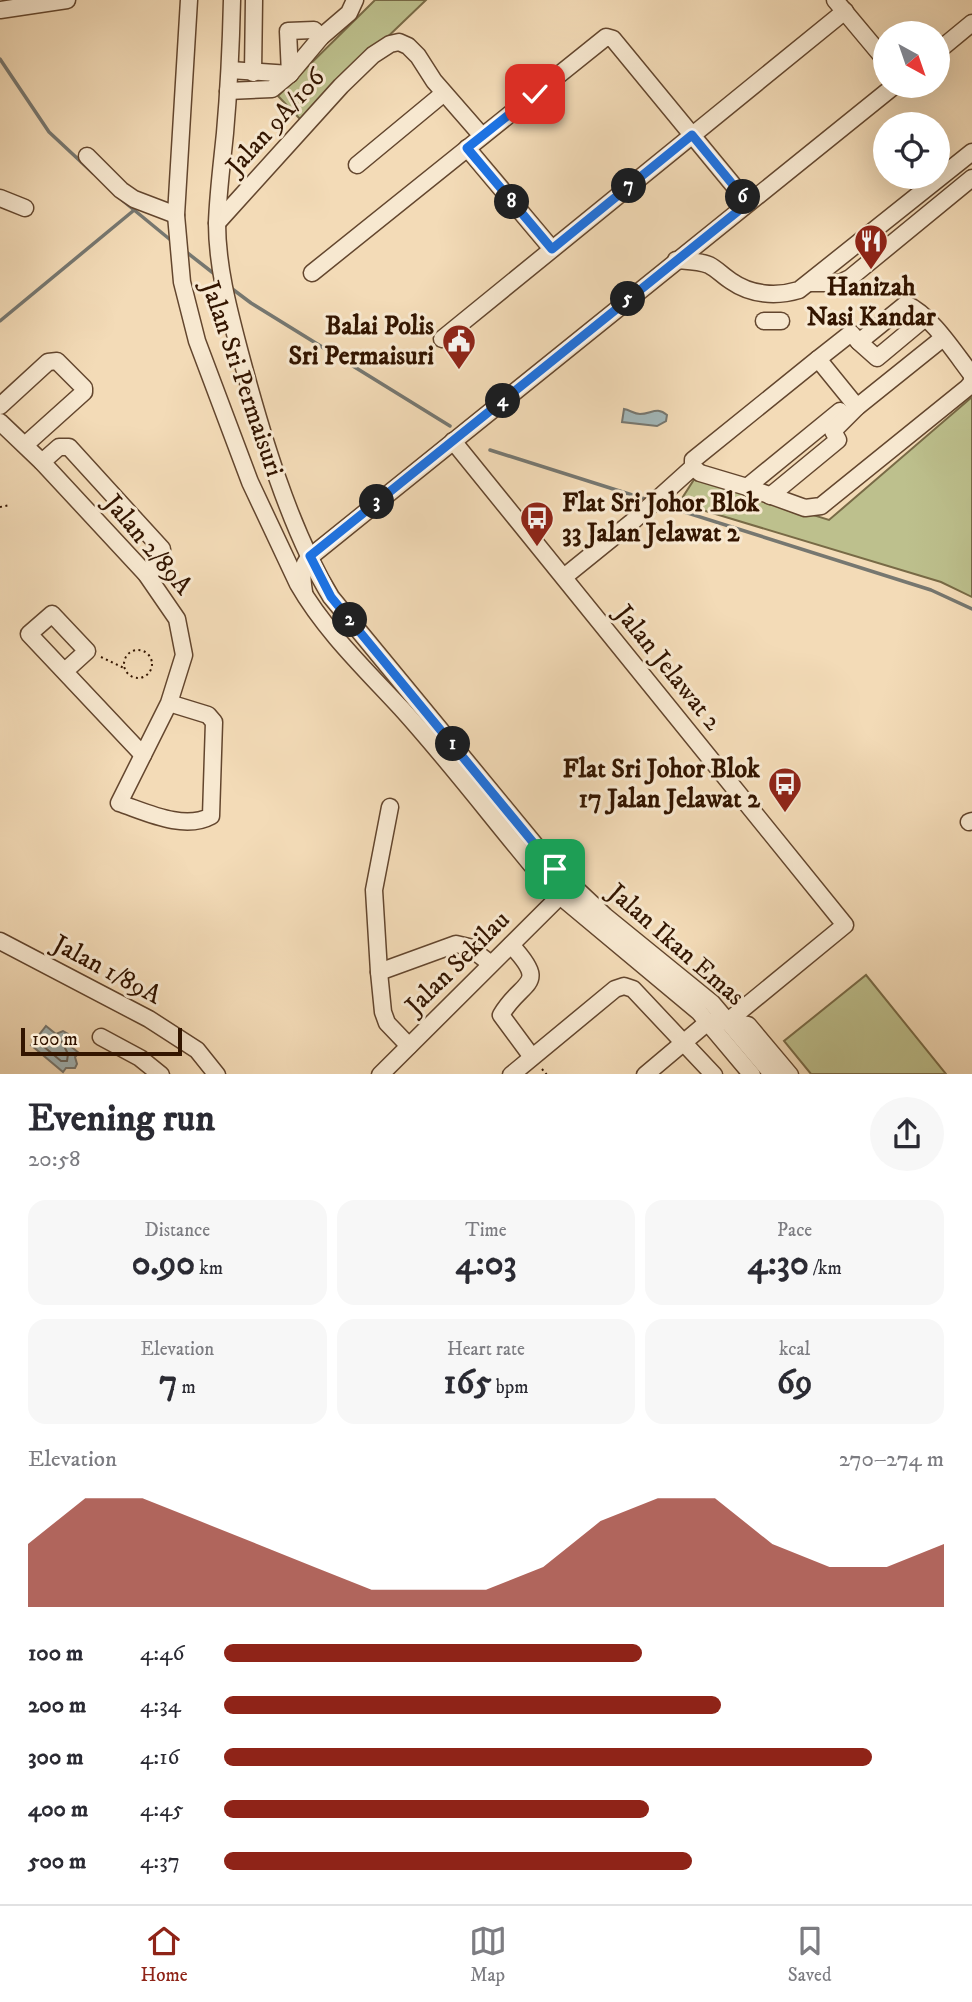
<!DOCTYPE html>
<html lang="en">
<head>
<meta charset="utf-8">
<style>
  body { margin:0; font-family:"IM FELL DW Pica",serif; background:#f7f7f7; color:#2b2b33; height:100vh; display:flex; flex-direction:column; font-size:26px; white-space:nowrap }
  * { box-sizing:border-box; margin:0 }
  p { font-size:23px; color:#7c7c81 }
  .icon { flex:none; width:38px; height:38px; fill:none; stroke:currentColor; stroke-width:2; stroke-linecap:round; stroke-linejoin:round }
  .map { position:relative; height:1074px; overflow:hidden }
  .panel { display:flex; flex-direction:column; background:#fff; flex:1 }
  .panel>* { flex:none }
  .needle { width:46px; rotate:140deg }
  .tools { position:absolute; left:873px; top:21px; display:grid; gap:14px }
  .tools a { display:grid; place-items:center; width:77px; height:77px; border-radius:50%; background:#fff; box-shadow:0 7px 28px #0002; font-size:35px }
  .scale { position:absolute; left:21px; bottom:18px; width:161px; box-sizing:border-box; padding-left:7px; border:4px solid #331500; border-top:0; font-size:19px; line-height:24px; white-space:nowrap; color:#331500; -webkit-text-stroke:5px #f7e8d0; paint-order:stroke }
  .pin { position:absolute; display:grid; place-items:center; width:60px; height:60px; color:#fff; margin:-30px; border-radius:14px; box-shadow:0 4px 10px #0006 }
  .km { position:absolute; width:35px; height:35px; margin:-18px; border-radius:50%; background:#222; color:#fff; font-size:19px; line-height:35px; text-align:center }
  .round { display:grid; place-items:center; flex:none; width:74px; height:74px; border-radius:37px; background:#f7f7f7 }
  .head { display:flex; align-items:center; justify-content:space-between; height:119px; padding:0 28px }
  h1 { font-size:38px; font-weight:700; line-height:52px }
  .stats { display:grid; grid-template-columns:repeat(3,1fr); gap:10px; height:119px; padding:7px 28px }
  .stats div { display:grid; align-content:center; border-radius:18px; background:#f7f7f7; text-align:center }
  .stats b { font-size:35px; font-weight:700 }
  .stats small { font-size:19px; font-weight:400 }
  .stats p { font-size:19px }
  .chart { height:196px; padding:14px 28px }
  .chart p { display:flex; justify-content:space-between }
  .chart svg { width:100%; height:126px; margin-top:7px; fill:#8f2418; opacity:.7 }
  ul { padding:0 28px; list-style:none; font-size:23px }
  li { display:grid; grid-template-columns:112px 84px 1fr; align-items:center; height:52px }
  li i { height:18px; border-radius:9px; background:#8f2418 }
  .tab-bar { display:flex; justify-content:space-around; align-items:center; height:98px; border-top:2px solid #e1e1e2; background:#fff; font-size:19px; color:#7c7c81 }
  .tab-bar a { display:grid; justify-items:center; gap:4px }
  .tab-bar .current { color:#8f2418 }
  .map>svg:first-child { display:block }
  .green { fill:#bdc08d; stroke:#786a46; stroke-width:2 }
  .water { fill:#a2b8bb; stroke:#767770; stroke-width:2 }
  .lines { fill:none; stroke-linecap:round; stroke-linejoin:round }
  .shore { stroke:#6a665e; stroke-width:2 }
  .stream { stroke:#767770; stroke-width:3.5 }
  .minor-casing { stroke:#63462e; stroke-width:19 }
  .path { stroke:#331500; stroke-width:2; stroke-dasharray:2 3.5; stroke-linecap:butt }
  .minor { stroke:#f7e8d0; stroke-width:16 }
  .route-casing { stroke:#fff; stroke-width:14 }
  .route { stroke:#1a73e8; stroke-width:9 }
  .labels { text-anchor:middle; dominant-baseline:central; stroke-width:6; stroke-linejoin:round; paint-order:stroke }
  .street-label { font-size:26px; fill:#331500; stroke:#f7e8d0 }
  .poi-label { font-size:26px; font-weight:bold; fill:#331500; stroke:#f7e8d0; text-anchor:end }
</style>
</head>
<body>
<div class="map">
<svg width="972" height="1075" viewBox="0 0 972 1075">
  <rect width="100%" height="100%" fill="#f3dbb7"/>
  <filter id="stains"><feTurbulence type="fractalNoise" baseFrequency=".00286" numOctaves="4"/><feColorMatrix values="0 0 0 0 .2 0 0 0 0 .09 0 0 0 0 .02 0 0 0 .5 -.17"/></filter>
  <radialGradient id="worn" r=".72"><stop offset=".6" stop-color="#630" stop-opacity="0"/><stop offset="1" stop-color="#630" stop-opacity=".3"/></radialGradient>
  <g class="green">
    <polygon points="375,0 426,0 301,120 278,96"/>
    <polygon points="972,397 972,597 941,582 679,503 695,478 829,520"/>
    <polygon points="866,975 946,1074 811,1074 784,1041"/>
  </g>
  <g class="water">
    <path d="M624,409C630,410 634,414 640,414C651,414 657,406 667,415L666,421L657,426L622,422Z"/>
    <polygon points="46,1026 56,1034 63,1031 70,1035 69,1045 79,1053 75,1057 77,1064 75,1068 66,1068 63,1072 31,1045"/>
  </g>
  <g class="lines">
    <polygon class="shore" points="48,1038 62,1042 68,1054 67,1061 61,1061 43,1046 42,1042"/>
    <g class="stream">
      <polyline points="0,59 49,132 93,173"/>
      <polyline points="122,200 173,242"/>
      <polyline points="185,251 217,276"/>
      <polyline points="231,288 251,303 450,426"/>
      <polyline points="0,321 133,211"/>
      <polyline points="490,450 648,500"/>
      <polyline points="659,504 931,590 972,609"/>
    </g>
    <g class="minor-casing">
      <g id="minor">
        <path d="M189,0L176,215L182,282L197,341L250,482L298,584C325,631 365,669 401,708C449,761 493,819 539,874L560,896L699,1012L752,1075"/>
        <path d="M232,0C231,44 229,88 225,133C222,163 218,193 217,223C217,267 229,311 240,353C261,432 289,528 331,597L555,869L605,916L712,1003L773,1075"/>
        <polyline points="835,0 886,61"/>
        <polyline points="0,10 67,0"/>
        <polyline points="938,51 972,23"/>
        <polyline points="230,70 290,74"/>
        <polyline points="253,73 254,0"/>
        <polyline points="290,74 288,31 314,30 321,37"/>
        <polyline points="228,91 272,89 290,74 321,37 349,13 355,0"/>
        <polyline points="467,148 552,249"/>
        <polyline points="87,156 121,190 134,199 176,215"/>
        <polyline points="357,165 444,93"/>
        <polyline points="0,198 25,208"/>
        <polyline points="217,223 341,86 373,55 390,44 399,42 408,46 418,56 434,81 482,136"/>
        <path d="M676,260C687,261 699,261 709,265C717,269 723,276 731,281C751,295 776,297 799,290L972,152"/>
        <polyline points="312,273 606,37 613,39 748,203"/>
        <polyline points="810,283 840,283 850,278 972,178"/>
        <polyline points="764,321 781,321"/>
        <polyline points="442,339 845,11"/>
        <polyline points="859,342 877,358 925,318"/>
        <path d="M818,359L851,333L859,342L906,304C931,315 955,353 972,375"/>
        <polyline points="0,406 48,362 57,361 84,388 84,392 25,445"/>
        <path d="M0,422L42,462L146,574L177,619L184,655L169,703L119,803C146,812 184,831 211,816L214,722L208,715L169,703"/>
        <polyline points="453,441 845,925 728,1021"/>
        <polyline points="42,462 59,447 69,447 162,549 162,557 146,574"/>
        <polyline points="693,467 700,473 747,487 805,508 821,506 967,388 972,382 972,378"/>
        <polyline points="747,487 840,411"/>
        <polyline points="770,496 838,440 833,431 857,407 943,338"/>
        <polyline points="564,577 632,522 693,467 693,460 818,359 857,407"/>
        <path d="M304,592C302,579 300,566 310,557L894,86"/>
        <polyline points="65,671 87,651 52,614 29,634 143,755"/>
        <polyline points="390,807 374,890 379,972 383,1012 387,1023 409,1046"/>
        <polyline points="969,822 972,821"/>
        <polyline points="0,941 149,1019 197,1050 217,1075"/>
        <path d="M511,945C550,987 522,979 501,1015L532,1057"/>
        <polyline points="379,972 456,944 469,947 491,964"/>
        <polyline points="101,1037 140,1058 161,1075"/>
        <polyline points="380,1075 567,889"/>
        <polyline points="511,1075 615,989 624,986 633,989 714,1075"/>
        <polyline points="645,1075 708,1022 728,1021 748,1025 790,1075"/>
      </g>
    </g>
    <g class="path">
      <polyline points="0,507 10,505"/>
      <circle cx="138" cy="664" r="14"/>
      <polyline points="101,657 124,668"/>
      <polyline points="542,1069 547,1075"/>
    </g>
    <use href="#minor" class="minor"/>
  </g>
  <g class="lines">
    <g class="route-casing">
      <polyline id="route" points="535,94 467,148 552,249 692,135 748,203 310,556 331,597 555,869"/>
    </g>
    <use href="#route" class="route"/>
  </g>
  <defs>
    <g id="restaurant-pin" transform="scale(1.75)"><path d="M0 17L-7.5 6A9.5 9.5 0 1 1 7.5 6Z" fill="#8f2418" stroke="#f7e8d0"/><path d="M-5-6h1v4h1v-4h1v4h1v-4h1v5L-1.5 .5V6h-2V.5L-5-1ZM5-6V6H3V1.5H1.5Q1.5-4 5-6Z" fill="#fff"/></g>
    <g id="civic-pin" transform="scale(1.75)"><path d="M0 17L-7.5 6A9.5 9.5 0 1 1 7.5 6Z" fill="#8f2418" stroke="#f7e8d0"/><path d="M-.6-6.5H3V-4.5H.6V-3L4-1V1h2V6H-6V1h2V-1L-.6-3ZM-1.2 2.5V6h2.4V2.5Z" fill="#fff"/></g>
    <g id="bus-pin" transform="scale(1.75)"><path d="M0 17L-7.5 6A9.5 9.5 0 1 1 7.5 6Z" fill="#8f2418" stroke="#f7e8d0"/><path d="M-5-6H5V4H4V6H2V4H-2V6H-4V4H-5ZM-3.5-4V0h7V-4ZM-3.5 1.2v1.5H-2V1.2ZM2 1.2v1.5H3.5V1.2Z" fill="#fff"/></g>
  </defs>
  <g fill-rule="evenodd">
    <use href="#restaurant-pin" x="871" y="241"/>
    <use href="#civic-pin" x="459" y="341"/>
    <use href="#bus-pin" x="537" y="518"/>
    <use href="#bus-pin" x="785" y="784"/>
  </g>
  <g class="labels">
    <g class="street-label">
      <text transform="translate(276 122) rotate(-48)">Jalan 9A/106</text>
      <text transform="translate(242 379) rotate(71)">Jalan Sri Permaisuri</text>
      <text transform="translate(148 545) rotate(50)">Jalan 2/89A</text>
      <text transform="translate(668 668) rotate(51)">Jalan Jelawat 2</text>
      <text transform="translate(676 945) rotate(41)">Jalan Ikan Emas</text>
      <text transform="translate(458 963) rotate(-45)">Jalan Sekilau</text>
      <text transform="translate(107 970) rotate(28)">Jalan 1/89A</text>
    </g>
    <g class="poi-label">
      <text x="871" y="287" text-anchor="middle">Hanizah<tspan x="871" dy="30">Nasi Kandar</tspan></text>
      <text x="434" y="326">Balai Polis<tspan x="434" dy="30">Sri Permaisuri</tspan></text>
      <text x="562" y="503" text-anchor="start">Flat Sri Johor Blok<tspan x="562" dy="30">33 Jalan Jelawat 2</tspan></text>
      <text x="760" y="769">Flat Sri Johor Blok<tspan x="760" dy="30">17 Jalan Jelawat 2</tspan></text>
    </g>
  </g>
  <rect width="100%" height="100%" filter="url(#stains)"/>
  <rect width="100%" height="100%" fill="url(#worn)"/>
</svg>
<div class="tools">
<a><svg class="needle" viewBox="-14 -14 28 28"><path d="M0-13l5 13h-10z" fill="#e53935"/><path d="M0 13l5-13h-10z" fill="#7c7c81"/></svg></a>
<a><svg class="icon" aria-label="locate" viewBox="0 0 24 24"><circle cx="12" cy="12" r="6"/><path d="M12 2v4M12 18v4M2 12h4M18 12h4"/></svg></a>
</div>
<div class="scale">100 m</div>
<div class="pin" style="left:555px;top:869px;background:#1e9e55"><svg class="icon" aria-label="arrive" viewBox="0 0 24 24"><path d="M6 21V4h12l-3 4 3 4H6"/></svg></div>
<div class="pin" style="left:535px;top:94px;background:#d93025"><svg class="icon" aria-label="check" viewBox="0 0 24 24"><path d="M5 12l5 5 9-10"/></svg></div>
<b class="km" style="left:453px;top:744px">1</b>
<b class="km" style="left:350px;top:620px">2</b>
<b class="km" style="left:377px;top:502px">3</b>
<b class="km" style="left:503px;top:401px">4</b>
<b class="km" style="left:628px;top:299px">5</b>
<b class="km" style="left:743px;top:197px">6</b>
<b class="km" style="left:629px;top:186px">7</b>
<b class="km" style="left:512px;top:202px">8</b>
</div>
<section class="panel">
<div class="head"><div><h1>Evening run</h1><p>20:58</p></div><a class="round"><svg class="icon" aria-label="share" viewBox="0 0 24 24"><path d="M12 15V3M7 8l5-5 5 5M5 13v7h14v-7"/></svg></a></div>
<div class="stats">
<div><p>Distance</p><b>0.90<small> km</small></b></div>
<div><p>Time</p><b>4:03</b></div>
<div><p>Pace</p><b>4:30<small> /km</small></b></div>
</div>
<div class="stats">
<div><p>Elevation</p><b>7<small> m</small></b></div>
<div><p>Heart rate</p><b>165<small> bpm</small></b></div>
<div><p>kcal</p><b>69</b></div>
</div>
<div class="chart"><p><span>Elevation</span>270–274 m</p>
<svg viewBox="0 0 160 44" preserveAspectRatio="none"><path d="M0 44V22L10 6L20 6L30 14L40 22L50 30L60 38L70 38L80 38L90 30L100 14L110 6L120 6L130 22L140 30L150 30L160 22V44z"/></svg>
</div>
<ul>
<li><b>100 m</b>4:46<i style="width:58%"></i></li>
<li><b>200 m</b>4:34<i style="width:69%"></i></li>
<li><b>300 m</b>4:16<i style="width:90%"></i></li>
<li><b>400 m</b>4:45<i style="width:59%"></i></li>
<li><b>500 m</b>4:37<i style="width:65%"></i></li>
</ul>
</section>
<nav class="tab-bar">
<a class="current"><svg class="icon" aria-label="home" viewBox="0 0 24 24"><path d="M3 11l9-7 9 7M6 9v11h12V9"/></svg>Home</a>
<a><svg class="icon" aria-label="map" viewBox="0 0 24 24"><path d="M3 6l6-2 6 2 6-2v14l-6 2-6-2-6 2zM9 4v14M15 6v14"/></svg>Map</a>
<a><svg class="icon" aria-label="saved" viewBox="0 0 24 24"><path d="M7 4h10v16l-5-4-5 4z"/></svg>Saved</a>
</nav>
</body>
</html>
